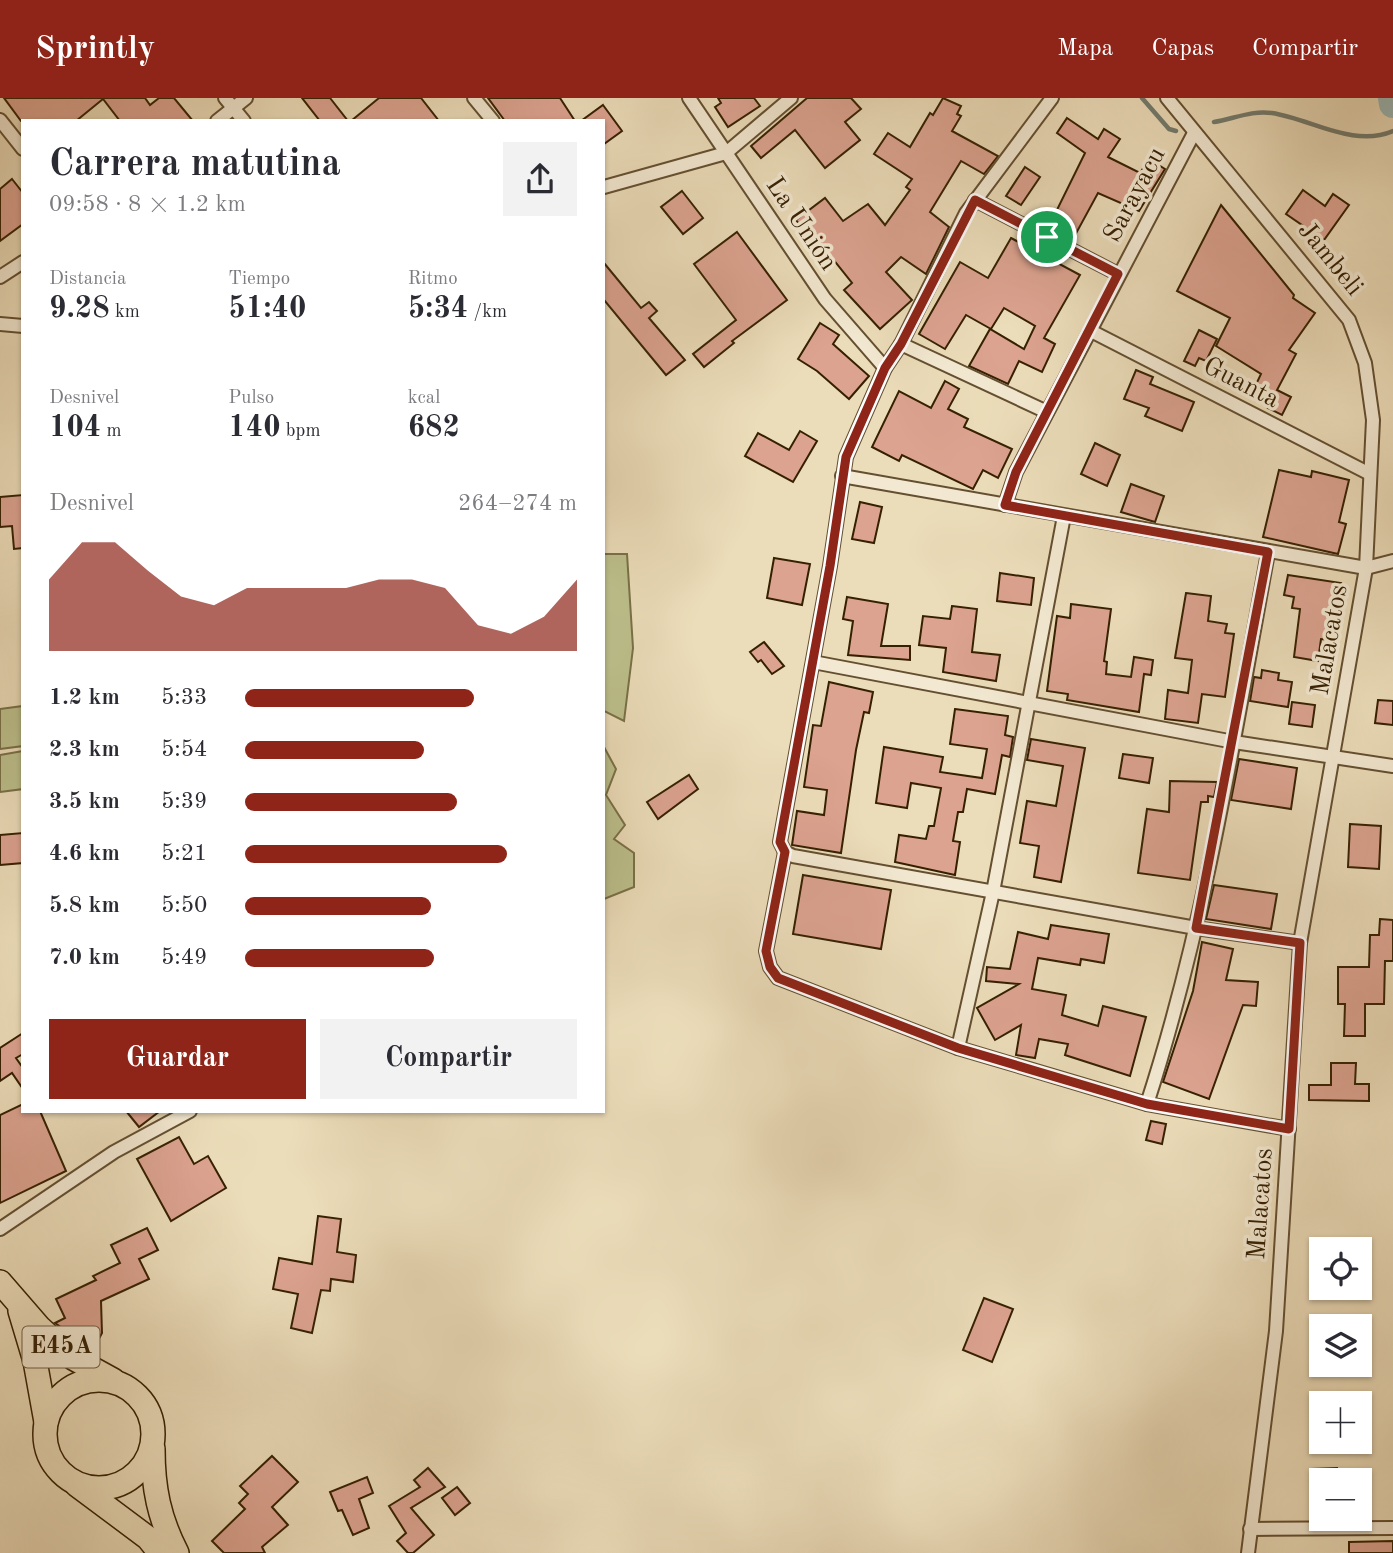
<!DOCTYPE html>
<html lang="es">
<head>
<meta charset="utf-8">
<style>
  body { margin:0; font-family:"Old Standard TT",serif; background:#f2f2f3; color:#2b2b33; height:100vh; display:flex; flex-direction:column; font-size:26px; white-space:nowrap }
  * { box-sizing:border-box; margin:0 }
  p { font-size:23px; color:#7c7c81 }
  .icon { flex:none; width:38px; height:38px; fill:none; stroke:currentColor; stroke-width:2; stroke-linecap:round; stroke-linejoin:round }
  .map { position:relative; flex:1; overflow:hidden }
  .side { position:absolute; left:21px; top:21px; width:584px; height:994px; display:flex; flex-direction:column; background:#fff; border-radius:0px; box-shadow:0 2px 5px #0004 }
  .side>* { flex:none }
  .buttons { position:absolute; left:1309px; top:1139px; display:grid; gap:14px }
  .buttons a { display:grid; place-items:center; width:63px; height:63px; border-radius:0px; background:#fff; box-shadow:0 2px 5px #0004; font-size:35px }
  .pin { position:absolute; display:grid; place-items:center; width:60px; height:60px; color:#fff; margin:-30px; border:4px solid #fff; border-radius:50%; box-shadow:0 2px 7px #0007 }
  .round { display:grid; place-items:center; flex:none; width:74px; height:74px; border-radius:0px; background:#f2f2f3 }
  .headline { display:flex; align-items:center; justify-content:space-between; height:119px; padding:0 28px }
  h1 { font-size:38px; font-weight:600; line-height:52px }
  .figures { display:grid; grid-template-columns:repeat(3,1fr); gap:10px; height:119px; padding:7px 28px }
  .figures div { display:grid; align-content:center }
  .figures b { font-size:30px; font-weight:600 }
  .figures small { font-size:19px; font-weight:400 }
  .figures p { font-size:19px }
  .chart { height:196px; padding:14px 28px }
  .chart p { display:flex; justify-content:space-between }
  .chart svg { width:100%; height:126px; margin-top:7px; fill:#8f2418; opacity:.7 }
  .action { display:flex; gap:14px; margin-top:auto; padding:14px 28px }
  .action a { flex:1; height:80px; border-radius:0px; background:#8f2418; color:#fff; font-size:28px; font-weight:600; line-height:80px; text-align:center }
  .action a+a { background:#f2f2f3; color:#2b2b33 }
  ul { padding:0 28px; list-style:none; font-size:23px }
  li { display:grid; grid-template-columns:112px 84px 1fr; align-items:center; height:52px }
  li i { height:18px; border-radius:9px; background:#8f2418 }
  header { display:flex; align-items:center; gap:42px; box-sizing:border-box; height:98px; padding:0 35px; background:#8f2418; color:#fff }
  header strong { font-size:33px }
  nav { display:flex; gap:38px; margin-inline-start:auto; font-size:24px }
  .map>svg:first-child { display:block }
  .green { fill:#bcc08c; stroke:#797047; stroke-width:2 }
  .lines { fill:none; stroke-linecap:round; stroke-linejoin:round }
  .stream { stroke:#737c70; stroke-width:4.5 }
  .river { stroke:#9cbab9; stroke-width:28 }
  .building { fill:#dca390; stroke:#362002; stroke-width:2 }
  .street-casing { stroke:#644f30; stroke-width:16 }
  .highway-casing { stroke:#362002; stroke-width:26 }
  .street { stroke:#f3e9d2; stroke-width:12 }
  .highway { stroke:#ecddba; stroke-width:23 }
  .route-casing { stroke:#fff; stroke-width:14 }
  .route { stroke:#8f2418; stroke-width:9 }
  .labels { text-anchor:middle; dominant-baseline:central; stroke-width:7; stroke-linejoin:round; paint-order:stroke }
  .shield { fill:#f3e9d2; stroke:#6f5c40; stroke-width:2 }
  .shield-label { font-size:24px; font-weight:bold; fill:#362002 }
  .street-label { font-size:26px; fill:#362002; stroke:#f3e9d2 }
</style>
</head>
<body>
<header>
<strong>Sprintly</strong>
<nav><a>Mapa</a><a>Capas</a><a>Compartir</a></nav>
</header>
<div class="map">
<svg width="1393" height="1455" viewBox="0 0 1393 1455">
  <rect width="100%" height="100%" fill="#ecddba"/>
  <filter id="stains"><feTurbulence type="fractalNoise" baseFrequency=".00286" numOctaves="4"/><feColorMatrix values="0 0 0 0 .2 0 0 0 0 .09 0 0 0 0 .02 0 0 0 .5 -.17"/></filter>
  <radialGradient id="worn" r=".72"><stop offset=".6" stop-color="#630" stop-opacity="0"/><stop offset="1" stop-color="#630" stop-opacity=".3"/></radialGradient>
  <g class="green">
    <polygon points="604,456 627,456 633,550 624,623 604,613"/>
    <polygon points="23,608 23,648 0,651 0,611"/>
    <polygon points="604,649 616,671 606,697 625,727 614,741 634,755 634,789 604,801"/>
    <polygon points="23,653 23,691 0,694 0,657"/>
  </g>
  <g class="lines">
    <g class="stream">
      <polyline points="1142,0 1169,31 1176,33"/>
      <path d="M1214,24C1233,21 1252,12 1272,15C1311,21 1354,50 1393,33"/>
    </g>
    <polyline class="river" points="1392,0 1393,6"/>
  </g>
  <g class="building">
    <polygon points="4,0 145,0 150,7 159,0 174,0 193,23 120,23 103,1 76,23 21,23"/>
    <polygon points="302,0 330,0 348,23 320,23"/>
    <polygon points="379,0 421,0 439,23 351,23"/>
    <polygon points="488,0 560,0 575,23 505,23"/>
    <polygon points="718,0 754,0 760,8 728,29 715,9 721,5"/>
    <polygon points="807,0 851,0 861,11 845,24 860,42 825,70 795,32 761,60 751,48"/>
    <polygon points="943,0 961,8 957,16 961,18 952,33 998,58 984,76 961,63 930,114 949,129 926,176 901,159 886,174 912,202 880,231 844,192 852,185 817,141 813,144 796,122 825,100 843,123 868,106 885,127 910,92 906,89 912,81 874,56 888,35 910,49 930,15 933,17"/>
    <polygon points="603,7 622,33 604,46 604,23 581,23"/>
    <polygon points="1067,20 1098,41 1104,31 1120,41 1108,59 1140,75 1149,61 1165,71 1139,113 1098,95 1073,141 1049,128 1085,55 1057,35"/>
    <polygon points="1025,69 1040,79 1021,107 1006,98"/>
    <polygon points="12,81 23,95 23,126 0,143 0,91"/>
    <polygon points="1303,92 1325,108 1333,96 1349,107 1324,142 1286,116"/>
    <polygon points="682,93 703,120 683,136 661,109"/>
    <polygon points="1221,107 1294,197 1293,200 1315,215 1289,252 1296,256 1277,292 1291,299 1282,317 1268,310 1271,305 1252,295 1261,276 1216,248 1230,220 1177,193"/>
    <polygon points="737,134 787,202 732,243 734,245 704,269 693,256 736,222 694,166"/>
    <polygon points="1011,140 1080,177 1044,240 1055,246 1042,274 1019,263 1008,286 969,268 990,231 1024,251 1035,228 1004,210 991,231 966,217 945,251 919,236 960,164 988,180"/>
    <polygon points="604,165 641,210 649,204 657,213 649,220 685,262 666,277 604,202"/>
    <polygon points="820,225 839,237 833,246 869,278 849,301 817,273 798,261"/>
    <polygon points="1199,232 1217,241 1206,263 1199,260 1195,268 1184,263"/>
    <polygon points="1136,272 1153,279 1150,286 1194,304 1182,333 1145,318 1149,310 1124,301"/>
    <polygon points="945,283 959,291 948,311 968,321 964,329 1012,351 998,380 983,372 973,391 902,357 899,363 872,349 899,293 931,310"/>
    <polygon points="800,333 817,343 793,384 745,358 758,335 789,352"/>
    <polygon points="1095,345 1120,357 1107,388 1081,376"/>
    <polygon points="1279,372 1311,379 1312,373 1349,382 1339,424 1346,426 1338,456 1263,439"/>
    <polygon points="1131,386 1164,398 1155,424 1121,414"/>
    <polygon points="23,397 23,450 14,451 12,428 0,429 0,399"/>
    <polygon points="860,404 882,409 874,445 852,441"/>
    <polygon points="774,460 810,466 802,507 767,500"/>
    <polygon points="1000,475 1034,480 1031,507 997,503"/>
    <polygon points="1288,477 1341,485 1329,542 1321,541 1318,563 1294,559 1300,511 1292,510 1294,499 1284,497"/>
    <polygon points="1186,495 1211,498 1208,523 1227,526 1225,535 1234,536 1225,599 1202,596 1198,625 1165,621 1168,592 1188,595 1192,562 1175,560"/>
    <polygon points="847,499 888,506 881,548 910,548 910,562 848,557 853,523 843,521"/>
    <polygon points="1071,506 1111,511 1104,563 1107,564 1106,576 1131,579 1134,559 1153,562 1151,577 1144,576 1139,614 1067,602 1068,596 1047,593 1057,518 1070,520"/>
    <polygon points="952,508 977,511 972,554 1000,557 996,583 943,574 946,550 919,547 923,518 950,521"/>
    <polygon points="764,544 784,568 772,576 761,562 758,564 750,554"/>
    <polygon points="1262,572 1279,575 1278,582 1292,584 1288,609 1250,603 1254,579 1261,580"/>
    <polygon points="829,584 873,594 869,615 864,614 856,652 841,755 792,747 797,713 824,717 827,692 804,689 813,627 821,628"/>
    <polygon points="1378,602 1393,603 1393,627 1375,625"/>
    <polygon points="1292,604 1315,607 1312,629 1289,626"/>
    <polygon points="955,611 1008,618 1005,637 1013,639 1010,659 1002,657 995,696 967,691 963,714 958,714 953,743 960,744 955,777 895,764 899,737 926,741 929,728 934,728 941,690 911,685 907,710 876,705 884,649 943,659 940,674 982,680 987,651 950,646"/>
    <polygon points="1031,641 1085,650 1061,784 1034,779 1039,748 1020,745 1027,703 1056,708 1063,668 1027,662"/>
    <polygon points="1123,656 1153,660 1149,685 1119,680"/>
    <polygon points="1239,661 1297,670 1291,711 1231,702"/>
    <polygon points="689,677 698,691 658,721 647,704"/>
    <polygon points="1170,683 1217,684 1214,699 1208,698 1208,704 1201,704 1190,782 1138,775 1147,711 1169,714"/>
    <polygon points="1350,726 1381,728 1379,771 1348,769"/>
    <polygon points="23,735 23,765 0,767 0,737"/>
    <polygon points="803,777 891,792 881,851 793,836"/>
    <polygon points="1214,787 1277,796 1271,831 1206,821"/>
    <polygon points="1380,821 1393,822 1393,863 1385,863 1384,906 1365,906 1365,938 1344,938 1345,906 1338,906 1338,869 1369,869 1370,837 1379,837"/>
    <polygon points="1051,827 1109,836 1104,865 1081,861 1080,867 1038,860 1032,891 1066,897 1062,917 1098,928 1103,908 1146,919 1130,978 1065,957 1068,946 1039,941 1035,960 1016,957 1021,927 995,942 977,910 1019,886 986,883 987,869 1010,871 1018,834 1048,841"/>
    <polygon points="1202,844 1233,851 1226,882 1258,884 1256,908 1243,907 1209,1001 1163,984 1193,893"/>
    <polygon points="23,935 23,956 16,960 23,970 23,991 12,975 0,983 0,950"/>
    <polygon points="1331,965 1356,965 1355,986 1369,986 1369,1003 1309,1002 1309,987 1331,987"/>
    <polygon points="23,1006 23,1013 40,1013 66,1073 0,1105 0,1017"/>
    <polygon points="126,1013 160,1013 139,1029"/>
    <polygon points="1151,1023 1166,1026 1162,1046 1146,1042"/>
    <polygon points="179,1039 194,1066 208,1058 226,1090 171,1123 137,1061"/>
    <polygon points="318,1118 341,1121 337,1154 356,1157 353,1184 331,1181 330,1193 321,1192 312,1235 291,1230 298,1196 273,1191 279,1160 312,1166"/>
    <polygon points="147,1130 158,1152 139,1161 149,1181 101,1203 102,1235 93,1252 55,1225 65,1220 56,1201 96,1182 93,1178 120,1165 111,1147"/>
    <polygon points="984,1200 1013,1211 992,1264 963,1252"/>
    <polygon points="272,1358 298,1384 272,1409 288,1427 262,1449 265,1455 224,1455 212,1443 245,1411 239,1405 248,1396 240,1388"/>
    <polygon points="428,1370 445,1389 411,1410 434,1437 413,1455 408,1455 397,1443 406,1435 389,1408 420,1389 414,1382"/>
    <polygon points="1337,1370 1337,1382 1312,1382 1312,1371"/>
    <polygon points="367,1379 373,1395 359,1401 369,1430 353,1437 342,1412 338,1413 330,1394"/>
    <polygon points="457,1389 470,1405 455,1417 442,1400"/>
    <polygon points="1393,1443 1393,1455 1349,1455 1349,1444"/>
  </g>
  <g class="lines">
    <g class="street-casing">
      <g id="street">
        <polyline points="225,0 244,23"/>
        <polyline points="474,0 493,23"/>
        <polyline points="689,0 825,201 885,270"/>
        <polyline points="1052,0 966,115 901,246 885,270 846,359 830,468 780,744 785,754 793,758 1196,830 1300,845"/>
        <polyline points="1167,0 1349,222 1365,265 1373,322 1366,470 1300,845 1276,1233 1248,1455"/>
        <polyline points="0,22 23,51"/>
        <polyline points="217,23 246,0"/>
        <polyline points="604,89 726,55 791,0"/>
        <polyline points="975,102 1118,176"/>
        <polyline points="0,179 23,164"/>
        <polyline points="0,226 23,228"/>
        <polyline points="1091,233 1370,376"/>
        <polyline points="901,246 1047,314"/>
        <polyline points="842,378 1366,470 1393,463"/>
        <polyline points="1005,407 1016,374 1194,35"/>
        <polyline points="813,564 1234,644 1393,668"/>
        <polyline points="785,754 766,853 770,869 778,880 958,950 1147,1006 1289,1031"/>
        <polyline points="958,950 993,794 1064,418"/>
        <path d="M1147,1006C1205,827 1234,640 1268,455"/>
        <polyline points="0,1131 114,1054 190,1013"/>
        <polyline points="1250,1431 1393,1430"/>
      </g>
    </g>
    <g class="highway-casing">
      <g id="highway">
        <polyline points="0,1184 39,1229 73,1260 113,1282"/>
        <polyline points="20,1213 35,1263 46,1324"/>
        <circle cx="99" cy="1336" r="54"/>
        <path d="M153,1351C153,1390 159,1420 177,1455"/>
        <polyline points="77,1387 148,1440 160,1455"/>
      </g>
    </g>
    <use href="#street" class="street"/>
    <use href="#highway" class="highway"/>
  </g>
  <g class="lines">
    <g class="route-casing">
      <polygon id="route" points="975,102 1118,176 1016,374 1005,407 1268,454 1196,830 1300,845 1289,1031 1147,1006 958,950 778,880 770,869 766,853 785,754 780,744 830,468 846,359 885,270 901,246"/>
    </g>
    <use href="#route" class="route"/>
  </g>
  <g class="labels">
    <rect class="shield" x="22.5" y="1228.5" width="77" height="41" rx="5"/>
    <g class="shield-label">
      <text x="61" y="1249">E45A</text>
    </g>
    <g class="street-label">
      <text transform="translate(1135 97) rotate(-62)">Sarayacu</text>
      <text transform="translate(801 126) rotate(56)">La Unión</text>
      <text transform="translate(1330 161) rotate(51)">Jambeli</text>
      <text transform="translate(1241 285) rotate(27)">Guanta</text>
      <text transform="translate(1330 542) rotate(-80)">Malacatos</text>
      <text transform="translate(1261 1106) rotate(-86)">Malacatos</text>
    </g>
  </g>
  <rect width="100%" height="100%" filter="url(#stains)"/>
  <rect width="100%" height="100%" fill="url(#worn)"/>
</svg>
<div class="buttons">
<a><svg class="icon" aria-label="locate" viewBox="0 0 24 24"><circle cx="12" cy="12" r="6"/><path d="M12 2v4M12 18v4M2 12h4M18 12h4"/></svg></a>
<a><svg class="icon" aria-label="layers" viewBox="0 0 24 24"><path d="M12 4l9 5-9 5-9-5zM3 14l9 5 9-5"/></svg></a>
<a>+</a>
<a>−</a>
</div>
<div class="pin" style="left:1047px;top:139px;background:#1e9e55"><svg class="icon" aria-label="arrive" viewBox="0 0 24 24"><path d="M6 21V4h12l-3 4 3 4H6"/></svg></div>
<section class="side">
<div class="headline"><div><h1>Carrera matutina</h1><p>09:58 · 8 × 1.2 km</p></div><a class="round"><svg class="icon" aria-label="share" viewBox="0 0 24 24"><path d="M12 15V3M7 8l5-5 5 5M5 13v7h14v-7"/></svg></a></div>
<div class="figures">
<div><p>Distancia</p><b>9.28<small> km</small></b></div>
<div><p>Tiempo</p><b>51:40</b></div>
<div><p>Ritmo</p><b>5:34<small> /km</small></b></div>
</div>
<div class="figures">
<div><p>Desnivel</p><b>104<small> m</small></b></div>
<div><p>Pulso</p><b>140<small> bpm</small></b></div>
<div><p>kcal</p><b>682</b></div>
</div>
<div class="chart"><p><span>Desnivel</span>264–274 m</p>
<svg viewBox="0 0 160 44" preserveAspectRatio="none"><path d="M0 44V19L10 6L20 6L30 16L40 25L50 28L60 22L70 22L80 22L90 22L100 19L110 19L120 22L130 35L140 38L150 32L160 19V44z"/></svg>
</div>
<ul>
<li><b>1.2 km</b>5:33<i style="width:69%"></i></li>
<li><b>2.3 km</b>5:54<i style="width:54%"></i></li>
<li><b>3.5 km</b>5:39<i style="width:64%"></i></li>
<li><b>4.6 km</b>5:21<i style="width:79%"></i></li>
<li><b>5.8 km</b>5:50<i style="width:56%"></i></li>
<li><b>7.0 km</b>5:49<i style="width:57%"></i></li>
</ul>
<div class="action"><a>Guardar</a><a>Compartir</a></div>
</section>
</div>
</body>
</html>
